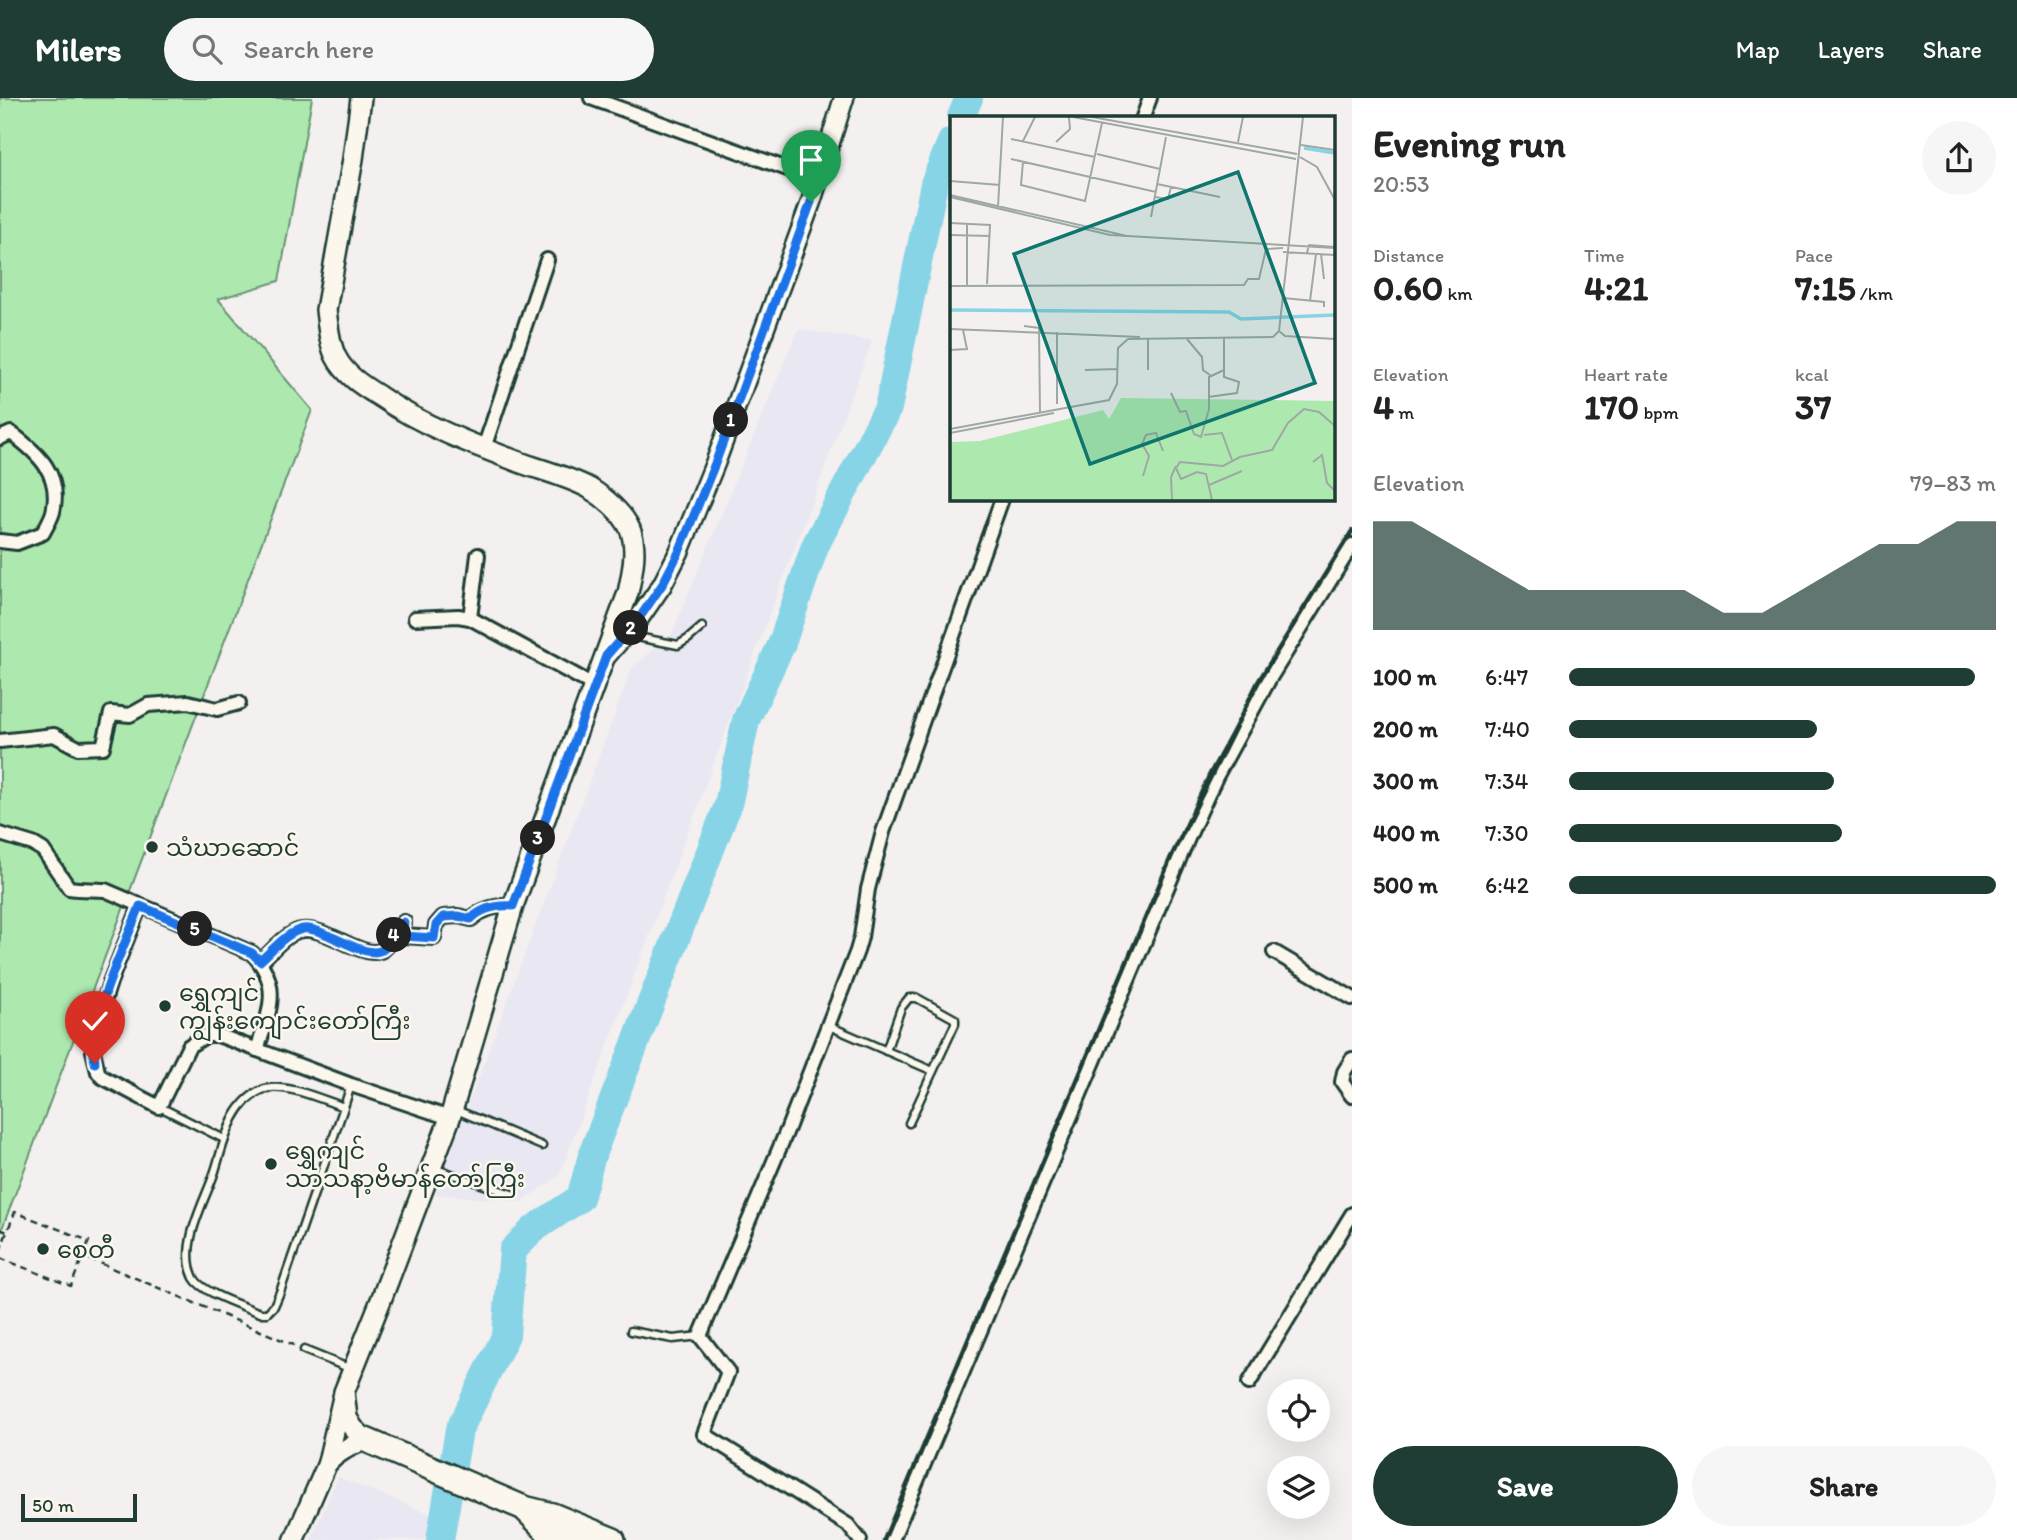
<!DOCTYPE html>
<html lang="en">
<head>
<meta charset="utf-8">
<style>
  body { margin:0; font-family:Itim,"Noto Sans Myanmar",sans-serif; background:#f6f6f6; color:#222; height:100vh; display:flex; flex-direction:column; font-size:26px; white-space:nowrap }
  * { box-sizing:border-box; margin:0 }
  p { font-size:23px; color:#767676 }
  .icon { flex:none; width:38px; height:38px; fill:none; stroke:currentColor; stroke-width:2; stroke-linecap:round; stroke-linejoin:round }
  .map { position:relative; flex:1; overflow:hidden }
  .sheet { display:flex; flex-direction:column; background:#fff; width:665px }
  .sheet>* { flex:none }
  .tools { position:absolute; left:1267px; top:1281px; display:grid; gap:14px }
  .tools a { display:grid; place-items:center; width:63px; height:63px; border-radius:50%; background:#fff; box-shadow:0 7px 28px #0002; font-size:35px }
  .scale { position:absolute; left:21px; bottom:18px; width:116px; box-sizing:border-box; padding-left:7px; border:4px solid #1f3d34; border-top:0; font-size:19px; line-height:24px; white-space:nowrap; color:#1f3d34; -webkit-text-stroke:5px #fbf7ec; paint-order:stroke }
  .pin { position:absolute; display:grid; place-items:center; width:60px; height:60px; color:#fff; margin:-72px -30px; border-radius:50% 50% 50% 0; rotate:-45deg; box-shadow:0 0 7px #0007 }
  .pin .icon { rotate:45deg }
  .km { position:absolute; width:35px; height:35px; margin:-18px; border-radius:50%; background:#222; color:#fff; font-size:19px; line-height:35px; text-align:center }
  .round { display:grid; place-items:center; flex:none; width:74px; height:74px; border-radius:37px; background:#f6f6f6 }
  .headline { display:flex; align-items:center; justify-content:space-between; height:119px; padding:0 21px }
  h1 { font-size:38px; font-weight:800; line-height:52px }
  .metrics { display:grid; grid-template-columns:repeat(3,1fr); gap:10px; height:119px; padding:7px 21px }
  .metrics div { display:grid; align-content:center }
  .metrics b { font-size:35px; font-weight:800 }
  .metrics small { font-size:19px; font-weight:400 }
  .metrics p { font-size:19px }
  .chart { height:196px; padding:14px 21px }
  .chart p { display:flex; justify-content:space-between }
  .chart svg { width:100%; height:126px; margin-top:7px; fill:#1f3d34; opacity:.7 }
  .cta { display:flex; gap:14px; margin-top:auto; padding:14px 21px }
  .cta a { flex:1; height:80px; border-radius:42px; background:#1f3d34; color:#fff; font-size:28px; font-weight:800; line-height:80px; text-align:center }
  .cta a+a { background:#f6f6f6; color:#222 }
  ul { padding:0 21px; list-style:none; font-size:23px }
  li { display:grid; grid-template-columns:112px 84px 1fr; align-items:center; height:52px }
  li i { height:18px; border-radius:9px; background:#1f3d34 }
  header { display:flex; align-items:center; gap:42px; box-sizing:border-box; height:98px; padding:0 35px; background:#1f3d34; color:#fff }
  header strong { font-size:33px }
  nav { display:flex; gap:38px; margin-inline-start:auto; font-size:24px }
  .search { width:490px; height:63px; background:#f6f6f6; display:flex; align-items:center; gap:18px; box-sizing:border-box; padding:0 24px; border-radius:38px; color:#767676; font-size:26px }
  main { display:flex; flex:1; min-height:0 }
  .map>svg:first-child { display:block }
  .built { fill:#e9e7f2 }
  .green { fill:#ade9af; stroke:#669372; stroke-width:2 }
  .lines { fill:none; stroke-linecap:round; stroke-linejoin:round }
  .river { stroke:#88d4e7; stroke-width:28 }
  .lane-casing { stroke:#1f3d34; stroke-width:11 }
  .street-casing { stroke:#1f3d34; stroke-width:18 }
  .secondary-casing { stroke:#1f3d34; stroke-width:23 }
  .primary-casing { stroke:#1f3d34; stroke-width:24 }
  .highway-casing { stroke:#1f3d34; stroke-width:28 }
  .path { stroke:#1f3d34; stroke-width:2.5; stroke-dasharray:7 5; stroke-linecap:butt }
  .lane { stroke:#fbf7ec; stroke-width:6 }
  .street { stroke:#fbf7ec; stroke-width:12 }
  .secondary { stroke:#fbf7ec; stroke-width:18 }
  .primary { stroke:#fbf7ec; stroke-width:19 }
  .highway { stroke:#fbf7ec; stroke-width:23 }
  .rail { stroke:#1f3d34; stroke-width:4.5 }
  .route-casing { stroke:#fff; stroke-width:14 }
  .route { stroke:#1a73e8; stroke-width:9 }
  .poi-dot { fill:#1f3d34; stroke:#fbf7ec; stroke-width:2.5 }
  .labels { text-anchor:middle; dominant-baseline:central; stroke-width:5; stroke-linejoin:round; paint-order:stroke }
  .poi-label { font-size:24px; fill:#1f3d34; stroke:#fbf7ec; text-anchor:start }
  .inset-river { fill:none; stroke:#88d4e7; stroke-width:3.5 }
  .inset-road { fill:none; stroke:#9ea8a4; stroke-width:2 }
  .view { fill:#0f766e; fill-opacity:0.15; stroke:#0f766e; stroke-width:3.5 }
  .inset-edge { fill:none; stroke:#1f3d34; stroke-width:3.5 }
</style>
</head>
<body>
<header>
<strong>Milers</strong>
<div class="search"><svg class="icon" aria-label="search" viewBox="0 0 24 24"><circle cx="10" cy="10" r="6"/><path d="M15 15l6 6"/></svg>Search here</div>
<nav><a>Map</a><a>Layers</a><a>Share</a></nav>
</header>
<main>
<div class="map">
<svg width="1352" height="1442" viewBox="0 0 1352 1442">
  <rect width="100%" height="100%" fill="#f3f0ef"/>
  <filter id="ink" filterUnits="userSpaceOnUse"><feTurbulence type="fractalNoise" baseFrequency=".0143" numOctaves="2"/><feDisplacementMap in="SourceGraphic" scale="14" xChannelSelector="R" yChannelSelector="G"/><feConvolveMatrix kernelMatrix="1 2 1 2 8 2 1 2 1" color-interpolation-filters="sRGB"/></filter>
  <g filter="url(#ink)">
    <g class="built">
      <polygon points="798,231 872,243 559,1078 521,1104 435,1096 632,570 671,538"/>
      <polygon points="338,1379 435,1418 425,1442 311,1442"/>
    </g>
    <polygon class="green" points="0,0 312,0 279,183 218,201 312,312 0,1136"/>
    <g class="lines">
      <g class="river">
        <polyline points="961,19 969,0"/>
        <polyline points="440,1442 459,1332 506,1237 513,1152 535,1130 580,1100 593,1054 728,707 746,622 782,545 815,448 888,310 934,86 951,44"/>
      </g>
      <g class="lane-casing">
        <g id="lane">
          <polyline points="627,537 678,547 688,541 702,529"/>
          <polyline points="829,928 933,973"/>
          <polyline points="886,953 901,910 909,900 917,900 955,921 955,926 909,1025"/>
          <polyline points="160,1009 224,1041"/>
          <path d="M344,1009C323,1002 282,983 262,992C231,1005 224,1045 215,1073C205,1104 178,1147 194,1180C202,1195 244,1208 260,1215H267L274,1208L280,1194L344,1009L351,987"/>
          <polyline points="454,1011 542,1048"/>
          <polyline points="433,1070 512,1096"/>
          <polyline points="631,1233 673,1241 700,1238"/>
          <polyline points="304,1252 351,1271"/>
        </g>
      </g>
      <g class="street-casing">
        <g id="street">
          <polyline points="591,0 818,82"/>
          <polyline points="1143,19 1150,0"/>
          <path d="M0,340L11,335C38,355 62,376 53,414C51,421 46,429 43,435L17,445L0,443"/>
          <polyline points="484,350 547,162"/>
          <polyline points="415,520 458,518 470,520 595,588"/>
          <polyline points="470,520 478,457"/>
          <polyline points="0,643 54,637 78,650 103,649 111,615 130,617 148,607 188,604 217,611 239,605"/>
          <path d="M0,736L33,746L43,752L69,790C81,792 93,791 105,792L252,855C283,888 269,914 257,952"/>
          <polyline points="140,808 110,884 94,935 93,953 98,974 102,979 159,1009 189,948 207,937 218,937 351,987 450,1020"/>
          <path d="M404,824L403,838L434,840L436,827L443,819L458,818L471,821C483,810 497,807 513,808"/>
          <polyline points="1274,854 1352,900"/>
          <path d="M260,864C270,855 281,841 293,835C321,819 365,868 385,850C392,844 398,832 404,824"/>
          <polyline points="1352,961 1344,974 1342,984 1352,998"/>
          <polyline points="1249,1285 1352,1116"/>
          <polyline points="860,1442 848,1427 704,1336 728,1274 700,1238 788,1030 857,853 861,839 868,791 883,734 1002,401"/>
          <polyline points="892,1442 1189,738 1216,679 1270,580 1352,447"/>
        </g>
      </g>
      <g class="secondary-casing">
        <g id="secondary">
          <polyline points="607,557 640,519 662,487 679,454 716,363 811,104 844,0"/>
          <polyline points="327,1366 343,1297"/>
          <path d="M294,1442L327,1366C338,1353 351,1348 366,1342"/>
        </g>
      </g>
      <g class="primary-casing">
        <path id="primary" d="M361,0L353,61L326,212C328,227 329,245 336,259C345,277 363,288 379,298C421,327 471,346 519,364C541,372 569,379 589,390C604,399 623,415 630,431C638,451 632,475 628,495L513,808L450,1020L381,1202L344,1294L347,1320L353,1330L366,1342"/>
      </g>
      <g class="highway-casing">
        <g id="highway">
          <polyline points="366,1342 524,1410 546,1432 576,1442"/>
          <polyline points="524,1410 552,1417 613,1442"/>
        </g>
      </g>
      <g class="path">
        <polyline points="0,1131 7,1134 15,1114 89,1143 83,1158 294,1247"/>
        <polyline points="0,1153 7,1134"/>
        <polyline points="0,1160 71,1188 83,1158"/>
      </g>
      <use href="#lane" class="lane"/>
      <use href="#street" class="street"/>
      <use href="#secondary" class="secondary"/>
      <use href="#primary" class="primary"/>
      <use href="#highway" class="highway"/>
      <polyline class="rail" points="884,1442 1170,761 1258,584 1352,433"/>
    </g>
  </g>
  <g class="lines" filter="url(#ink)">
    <g class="route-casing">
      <path id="route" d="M95,965C87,921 124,850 140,808L252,855L260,863C272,853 286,834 303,831C325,828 368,866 385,850C392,843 398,832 404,824L403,838L434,840L436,827L443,819L458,818L471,821C482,810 497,807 513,808L606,558L640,519L662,487L679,454L716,363L811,104"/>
    </g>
    <use href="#route" class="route"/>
  </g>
  <g class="poi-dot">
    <circle cx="152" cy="749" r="7"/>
    <circle cx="165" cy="908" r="7"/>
    <circle cx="271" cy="1066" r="7"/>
    <circle cx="43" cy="1151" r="7"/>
  </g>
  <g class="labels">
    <g class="poi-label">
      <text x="166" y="749">သံဃာဆောင်</text>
      <text x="179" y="894">ရွှေကျင်<tspan x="179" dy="28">ကျွန်းကျောင်းတော်ကြီး</tspan></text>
      <text x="285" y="1052">ရွှေကျင်<tspan x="285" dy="28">သာသနာ့ဗိမာန်တော်ကြီး</tspan></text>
      <text x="57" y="1151">စေတီ</text>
    </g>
  </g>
  <g transform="translate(950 18)">
    <rect width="385" height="385" fill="#f3f0ef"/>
    <path d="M171,282L385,285V384H0V326L30,325L153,294L159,303Z" fill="#ade9af"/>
    <path class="inset-river" d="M354,32L385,37M0,194L279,196L291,203L385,199"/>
    <path class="inset-road" d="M123,1L346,43M142,1L347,38M61,23L145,41M73,25L85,1M106,26L120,13L119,1M288,26L293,1M351,29L385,34M147,38L210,53M350,41L367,51L385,84M61,43L206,76M73,46L71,69L135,85L152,7M0,65L50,69M207,68L270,81M0,79L177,120L334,129M0,81L160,119L385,132M205,81L218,83L221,71M48,91L53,1M201,101L216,21M0,107L40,109L37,168M0,119L40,120M333,136L385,139M357,137L359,129L385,131M371,138L374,163M17,169V108M0,170L294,169L298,163H309L316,133L333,132M333,182L374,186V191M360,185L366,138M74,210L89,212L90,297M0,213L190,221M329,215L335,220L385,223M329,215L353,1M107,216V288M237,223L252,241L253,254L260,259M0,234L17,233L13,214M135,254L167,253M198,254V222M221,277L230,296L236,295L244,318L251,321L259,293V261L274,254M258,281L287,277L289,266L274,261V222M0,313L159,284L167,268L168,232L178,223L323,221L329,215M0,317L104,297M254,319L272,317L282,344M363,346L372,339L377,367L385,375M193,360L199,340L192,328L196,319L206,317L213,335M259,369L292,355M222,384L221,361L226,350M262,384L256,358L247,356L231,363L226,352L230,346L273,350L290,341L322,334L338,307L354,293L369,296L385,310"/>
    <path class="view" d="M288,56L365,267L140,348L64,138Z"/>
    <rect width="385" height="385" class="inset-edge"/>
  </g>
</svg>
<div class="tools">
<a><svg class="icon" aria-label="locate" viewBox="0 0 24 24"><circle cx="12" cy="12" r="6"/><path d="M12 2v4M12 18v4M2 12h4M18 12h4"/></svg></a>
<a><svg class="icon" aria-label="layers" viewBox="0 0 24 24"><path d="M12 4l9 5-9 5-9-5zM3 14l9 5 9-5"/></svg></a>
</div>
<div class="scale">50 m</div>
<div class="pin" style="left:811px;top:104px;background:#1e9e55"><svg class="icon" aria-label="arrive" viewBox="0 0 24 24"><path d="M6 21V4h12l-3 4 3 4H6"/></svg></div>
<div class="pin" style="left:95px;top:965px;background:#d93025"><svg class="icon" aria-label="check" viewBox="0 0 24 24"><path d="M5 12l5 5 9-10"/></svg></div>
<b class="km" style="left:731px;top:322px">1</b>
<b class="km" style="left:631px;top:530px">2</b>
<b class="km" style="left:538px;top:740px">3</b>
<b class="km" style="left:394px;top:837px">4</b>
<b class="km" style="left:195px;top:831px">5</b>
</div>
<section class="sheet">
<div class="headline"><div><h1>Evening run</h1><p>20:53</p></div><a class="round"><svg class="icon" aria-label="share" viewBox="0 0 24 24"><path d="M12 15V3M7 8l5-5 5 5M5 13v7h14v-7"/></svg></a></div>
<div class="metrics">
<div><p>Distance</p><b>0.60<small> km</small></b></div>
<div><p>Time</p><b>4:21</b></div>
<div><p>Pace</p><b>7:15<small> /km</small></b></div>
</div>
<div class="metrics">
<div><p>Elevation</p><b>4<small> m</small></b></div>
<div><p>Heart rate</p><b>170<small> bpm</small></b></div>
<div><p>kcal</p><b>37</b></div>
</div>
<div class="chart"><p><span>Elevation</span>79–83 m</p>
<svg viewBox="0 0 160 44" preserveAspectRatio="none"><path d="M0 44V6L10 6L20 14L30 22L40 30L50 30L60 30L70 30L80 30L90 38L100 38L110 30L120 22L130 14L140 14L150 6L160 6V44z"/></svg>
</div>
<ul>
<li><b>100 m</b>6:47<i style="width:95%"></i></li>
<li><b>200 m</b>7:40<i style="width:58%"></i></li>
<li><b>300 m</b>7:34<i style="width:62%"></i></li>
<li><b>400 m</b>7:30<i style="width:64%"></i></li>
<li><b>500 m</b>6:42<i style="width:100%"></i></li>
</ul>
<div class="cta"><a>Save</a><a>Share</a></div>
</section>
</main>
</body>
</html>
